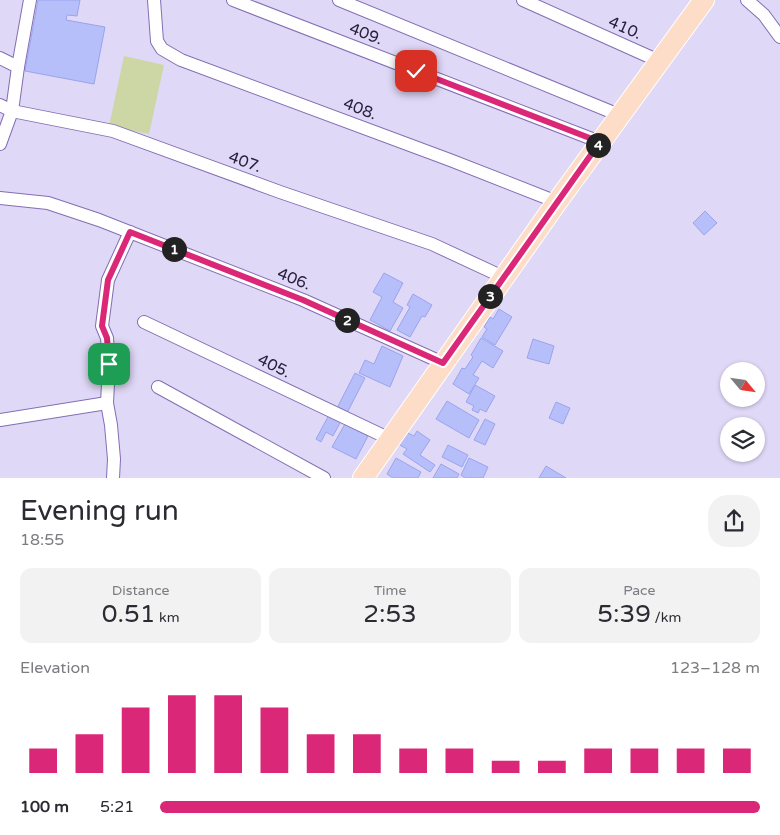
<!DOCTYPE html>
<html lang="en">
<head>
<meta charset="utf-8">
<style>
  body { margin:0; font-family:"Varela Round",sans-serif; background:#f2f2f3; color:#2b2b33; height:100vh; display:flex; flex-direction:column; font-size:19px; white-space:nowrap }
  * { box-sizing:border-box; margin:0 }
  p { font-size:16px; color:#7c7c81 }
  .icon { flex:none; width:28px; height:28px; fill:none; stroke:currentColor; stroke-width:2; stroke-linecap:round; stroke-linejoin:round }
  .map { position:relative; height:478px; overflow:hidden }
  .details { display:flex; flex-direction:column; background:#fff; flex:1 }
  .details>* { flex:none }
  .needle { width:32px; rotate:119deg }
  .fabs { position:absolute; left:720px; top:362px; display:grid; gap:10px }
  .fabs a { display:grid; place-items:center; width:45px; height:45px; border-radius:50%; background:#fff; box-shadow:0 1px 4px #0004; font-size:25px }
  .pin { position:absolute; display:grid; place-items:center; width:42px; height:42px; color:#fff; margin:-21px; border-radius:10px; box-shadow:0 2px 8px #0006 }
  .km { position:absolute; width:25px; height:25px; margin:-12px; border-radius:50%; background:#222; color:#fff; font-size:14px; line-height:25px; text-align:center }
  .round { display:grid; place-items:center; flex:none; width:52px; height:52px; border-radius:20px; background:#f2f2f3 }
  .summary { display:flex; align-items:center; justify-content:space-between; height:85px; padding:0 20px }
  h1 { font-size:28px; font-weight:600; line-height:38px }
  .figures { display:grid; grid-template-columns:repeat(3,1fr); gap:8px; height:85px; padding:5px 20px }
  .figures div { display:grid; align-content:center; border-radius:12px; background:#f2f2f3; text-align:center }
  .figures b { font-size:25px; font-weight:600 }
  .figures small { font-size:14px; font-weight:400 }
  .figures p { font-size:14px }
  .chart { height:140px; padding:10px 20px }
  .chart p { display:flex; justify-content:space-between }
  .chart svg { width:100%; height:90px; margin-top:5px; stroke:#db2777; stroke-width:6 }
  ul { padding:0 20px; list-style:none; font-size:16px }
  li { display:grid; grid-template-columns:80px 60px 1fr; align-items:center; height:38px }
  li i { height:12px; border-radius:6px; background:#db2777 }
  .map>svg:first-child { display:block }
  .green { fill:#ccd7a5 }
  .building { fill:#b6bff9; stroke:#9aa4ed }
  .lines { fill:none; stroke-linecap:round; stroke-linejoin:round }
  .street-casing { stroke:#846eb3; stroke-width:14 }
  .primary-casing { stroke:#fff; stroke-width:22 }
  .street { stroke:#fff; stroke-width:12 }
  .primary { stroke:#fdddc7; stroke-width:20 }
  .route-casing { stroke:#fff; stroke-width:10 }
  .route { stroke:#db2777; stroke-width:6 }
  .labels { text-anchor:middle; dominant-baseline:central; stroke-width:5; stroke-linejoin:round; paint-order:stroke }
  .street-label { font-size:16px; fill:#2a203d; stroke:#e0d8f7 }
</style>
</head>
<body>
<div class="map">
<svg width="780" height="478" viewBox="0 0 780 478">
  <rect width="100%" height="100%" fill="#e0d8f7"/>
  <polygon class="green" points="124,56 164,65 149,134 109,126"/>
  <g class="building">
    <polygon points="38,0 80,0 77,16 67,15 66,20 105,27 94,84 25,71"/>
    <polygon points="705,211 717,223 704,235 693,223"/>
    <polygon points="384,273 403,283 393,302 403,308 390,331 370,320 382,297 373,292"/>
    <polygon points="413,294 432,305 425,317 422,316 410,337 397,330 410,307 407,305"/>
    <polygon points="499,309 512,317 495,345 482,337 487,329 484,327 490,317 493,319"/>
    <polygon points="481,338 503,351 493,368 482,361 473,375 479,378 469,394 453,384 462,368 465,369 473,357 471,355"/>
    <polygon points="533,339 554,346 549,364 527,358"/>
    <polygon points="382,346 403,356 390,387 359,373 365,360 374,364"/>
    <polygon points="355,373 365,378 347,413 337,408"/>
    <polygon points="475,385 495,396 486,412 480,409 478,413 472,410 474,406 466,402"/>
    <polygon points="447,401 479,420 469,438 436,419"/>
    <polygon points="556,402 570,408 563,424 549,418"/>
    <polygon points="329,415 341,421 333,436 326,432 321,442 316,439"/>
    <polygon points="485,419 495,424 485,445 474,440"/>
    <polygon points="345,424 368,436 356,459 332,447"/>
    <polygon points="417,431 430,440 420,455 435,465 430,472 403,454 407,449 398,444 406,432 414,436"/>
    <polygon points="448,445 468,455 462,467 442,457"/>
    <polygon points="396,458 421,472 418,478 393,478 387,474"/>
    <polygon points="469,458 488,467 483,478 465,478 461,475"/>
    <polygon points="441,464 459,474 457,478 433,478"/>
    <polygon points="546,466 566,478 539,478"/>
  </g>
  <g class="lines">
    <g class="street-casing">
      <g id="street">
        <polyline points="154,0 157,41 162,49 181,60 450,160 557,202"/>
        <polyline points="233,0 600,142"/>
        <polyline points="339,0 619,115"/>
        <polyline points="523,0 659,61"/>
        <polyline points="747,0 764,15 780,37"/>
        <polyline points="0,58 18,67"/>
        <polyline points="0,105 12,111 113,131 280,192 432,244 503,277"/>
        <polyline points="0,144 12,111 18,67 30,0"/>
        <polyline points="0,198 48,203 99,220 303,300 443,363"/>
        <polyline points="144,322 390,439"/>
        <polyline points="158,387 324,478"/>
        <polyline points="0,420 107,403"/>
        <polyline points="113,478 114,459 111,425 107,403 109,364 107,338 102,326 108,280 130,232"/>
      </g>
    </g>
    <g class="primary-casing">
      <polyline id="primary" points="363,478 557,202 704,0"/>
    </g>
    <use href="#street" class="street"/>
    <use href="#primary" class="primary"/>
  </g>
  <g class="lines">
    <g class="route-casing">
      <polyline id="route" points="109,364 107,338 102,326 108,280 130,232 303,300 443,363 600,142 416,71"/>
    </g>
    <use href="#route" class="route"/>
  </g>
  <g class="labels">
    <g class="street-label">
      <text transform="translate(625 28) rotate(24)">410.</text>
      <text transform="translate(366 34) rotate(21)">409.</text>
      <text transform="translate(360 109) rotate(21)">408.</text>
      <text transform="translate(245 162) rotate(20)">407.</text>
      <text transform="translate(294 279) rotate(22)">406.</text>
      <text transform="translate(274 366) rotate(26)">405.</text>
    </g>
  </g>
</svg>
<div class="fabs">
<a><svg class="needle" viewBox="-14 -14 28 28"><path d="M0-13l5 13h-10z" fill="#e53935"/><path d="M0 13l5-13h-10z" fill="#7c7c81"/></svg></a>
<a><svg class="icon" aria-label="layers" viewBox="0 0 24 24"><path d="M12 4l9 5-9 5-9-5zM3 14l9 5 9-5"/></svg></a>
</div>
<div class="pin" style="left:109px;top:364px;background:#1e9e55"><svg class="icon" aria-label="arrive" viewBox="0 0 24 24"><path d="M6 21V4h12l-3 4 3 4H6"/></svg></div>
<div class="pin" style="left:416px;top:71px;background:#d93025"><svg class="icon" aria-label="check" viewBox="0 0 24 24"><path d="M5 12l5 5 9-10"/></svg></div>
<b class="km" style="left:174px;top:249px">1</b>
<b class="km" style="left:347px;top:320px">2</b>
<b class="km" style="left:490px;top:296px">3</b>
<b class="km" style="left:598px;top:145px">4</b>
</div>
<section class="details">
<div class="summary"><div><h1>Evening run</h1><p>18:55</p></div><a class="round"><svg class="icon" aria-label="share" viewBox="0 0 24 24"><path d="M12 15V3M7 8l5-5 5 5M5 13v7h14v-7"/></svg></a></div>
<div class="figures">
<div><p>Distance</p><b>0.51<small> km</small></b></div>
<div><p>Time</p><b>2:53</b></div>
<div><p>Pace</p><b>5:39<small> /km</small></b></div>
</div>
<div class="chart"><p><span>Elevation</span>123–128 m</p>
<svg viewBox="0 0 160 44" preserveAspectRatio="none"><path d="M5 44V32M15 44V25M25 44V12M35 44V6M45 44V6M55 44V12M65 44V25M75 44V25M85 44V32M95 44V32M105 44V38M115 44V38M125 44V32M135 44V32M145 44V32M155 44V32"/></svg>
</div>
<ul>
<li><b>100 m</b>5:21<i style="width:100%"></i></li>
</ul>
</section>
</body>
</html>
